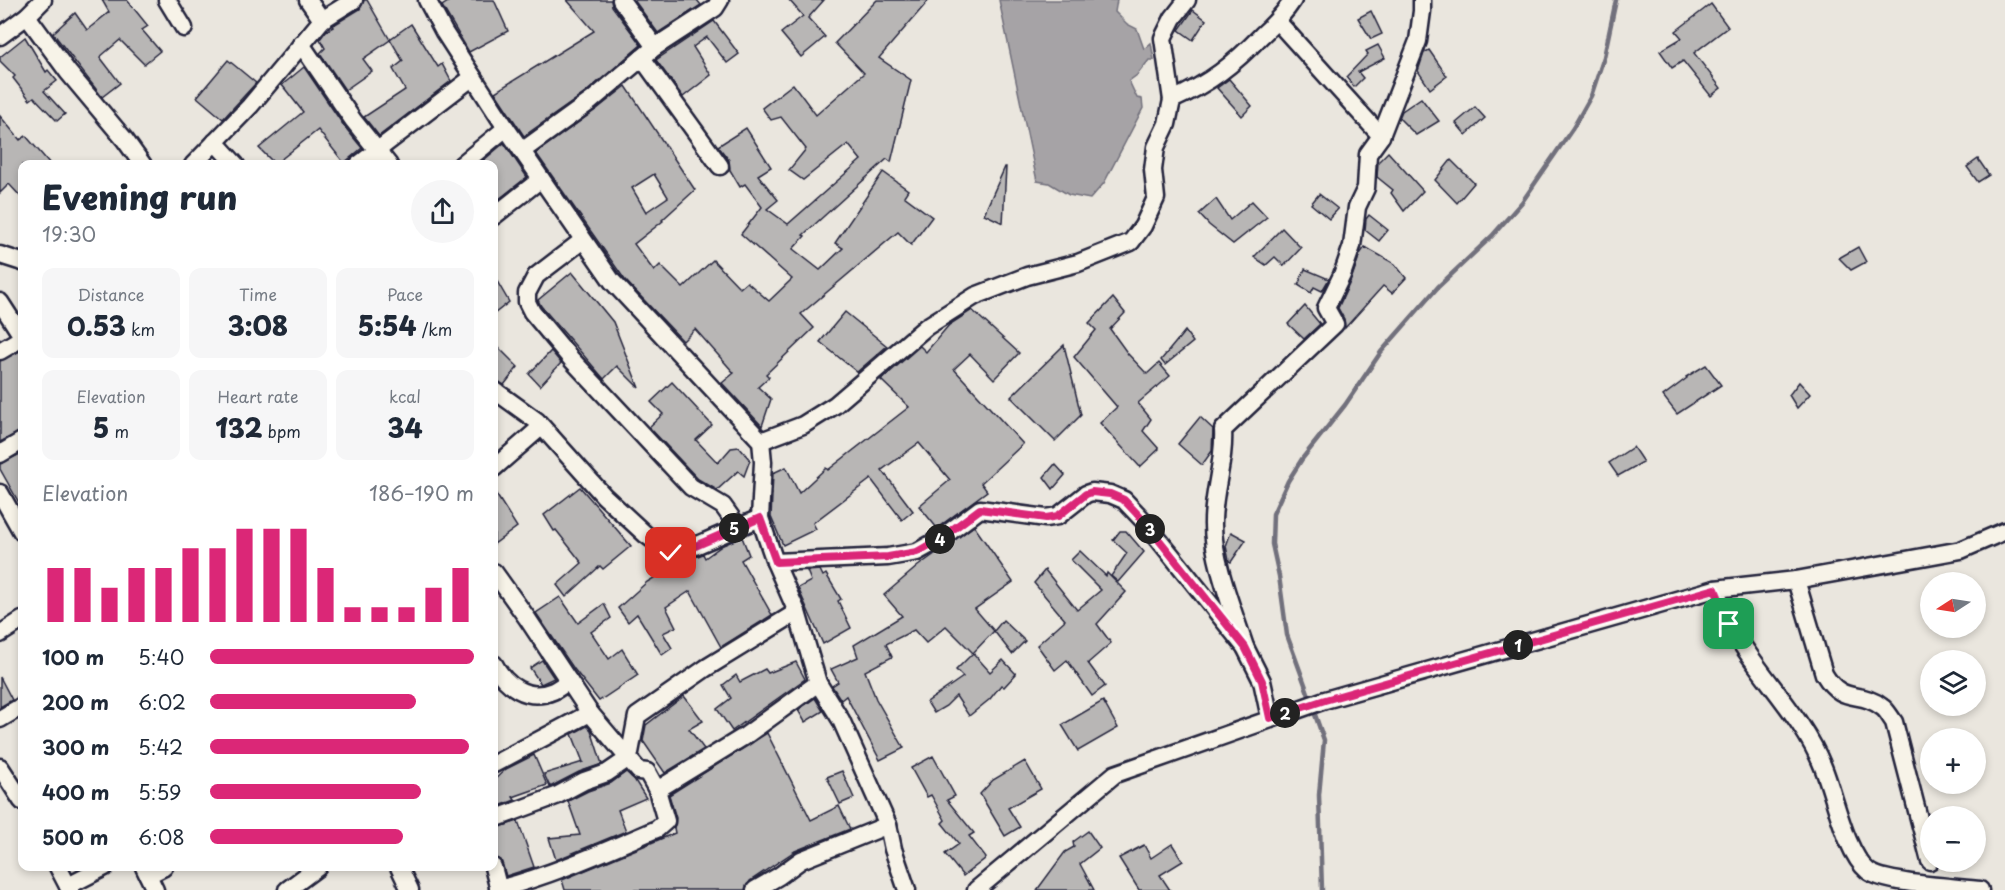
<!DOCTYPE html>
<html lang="en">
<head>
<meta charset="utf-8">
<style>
  body { margin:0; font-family:"Playpen Sans",sans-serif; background:#f6f6f7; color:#1f2937; height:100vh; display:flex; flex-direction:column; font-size:22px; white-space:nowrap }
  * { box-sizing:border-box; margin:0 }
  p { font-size:20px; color:#747a83 }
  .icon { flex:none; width:33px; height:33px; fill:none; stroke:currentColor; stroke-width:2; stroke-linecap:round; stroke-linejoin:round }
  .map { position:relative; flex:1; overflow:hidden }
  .side { position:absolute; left:18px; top:160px; width:480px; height:711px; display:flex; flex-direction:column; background:#fff; border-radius:12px; box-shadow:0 3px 9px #0003 }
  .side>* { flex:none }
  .needle { width:39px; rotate:258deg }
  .tools { position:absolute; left:1920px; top:572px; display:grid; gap:12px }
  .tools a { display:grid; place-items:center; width:66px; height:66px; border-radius:50%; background:#fff; box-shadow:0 3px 9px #0003; font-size:30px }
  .pin { position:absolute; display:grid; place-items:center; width:51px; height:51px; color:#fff; margin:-26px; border-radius:12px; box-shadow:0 3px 9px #0006 }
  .km { position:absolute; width:30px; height:30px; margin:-15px; border-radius:50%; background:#222; color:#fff; font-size:16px; line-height:30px; text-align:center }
  .round { display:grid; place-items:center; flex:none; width:63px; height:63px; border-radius:32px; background:#f6f6f7 }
  .overview { display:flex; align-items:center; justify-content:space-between; height:102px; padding:0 24px }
  h1 { font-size:33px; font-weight:800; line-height:45px }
  .metrics { display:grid; grid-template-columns:repeat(3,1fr); gap:9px; height:102px; padding:6px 24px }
  .metrics div { display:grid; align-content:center; border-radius:12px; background:#f6f6f7; text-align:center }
  .metrics b { font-size:26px; font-weight:800 }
  .metrics small { font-size:16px; font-weight:400 }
  .metrics p { font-size:16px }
  .chart { height:168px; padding:12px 24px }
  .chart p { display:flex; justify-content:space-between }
  .chart svg { width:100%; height:108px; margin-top:6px; stroke:#db2777; stroke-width:6 }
  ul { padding:0 24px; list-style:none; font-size:20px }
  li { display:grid; grid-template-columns:96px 72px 1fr; align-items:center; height:45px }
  li i { height:15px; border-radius:8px; background:#db2777 }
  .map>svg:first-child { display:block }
  .water { fill:#a6a3a6; stroke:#716f7b; stroke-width:1.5 }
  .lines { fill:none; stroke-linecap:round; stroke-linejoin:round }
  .stream { stroke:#716f7b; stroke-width:4.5 }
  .building { fill:#b8b6b5; stroke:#22223b; stroke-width:1.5; fill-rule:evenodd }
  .minor-casing { stroke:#22223b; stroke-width:21 }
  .minor { stroke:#f7f3e8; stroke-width:16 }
  .route-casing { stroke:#fff; stroke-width:12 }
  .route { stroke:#db2777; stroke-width:8 }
</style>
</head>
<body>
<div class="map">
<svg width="2005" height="890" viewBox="0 0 2005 890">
  <rect width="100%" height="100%" fill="#eae6de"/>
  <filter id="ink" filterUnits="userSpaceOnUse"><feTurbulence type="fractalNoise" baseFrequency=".0167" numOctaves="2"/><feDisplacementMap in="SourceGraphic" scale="12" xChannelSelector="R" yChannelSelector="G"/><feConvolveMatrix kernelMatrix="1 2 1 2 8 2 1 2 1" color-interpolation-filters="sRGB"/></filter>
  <g filter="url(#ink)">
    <polygon class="water" points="999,0 1117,0 1115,12 1127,24 1137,29 1144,49 1151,43 1154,60 1149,60 1137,75 1129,81 1137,98 1142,99 1143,108 1104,183 1090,199 1069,195 1049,183 1037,181"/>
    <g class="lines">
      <g class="stream">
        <polyline points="1311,701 1287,635 1279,576 1272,544 1273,514 1288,481 1302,459 1345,405 1381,352 1438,287 1492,236 1522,202 1573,128 1591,96 1604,57 1616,0"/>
        <polyline points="1313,709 1324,740 1319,795 1322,890"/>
      </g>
    </g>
    <g class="building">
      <polygon points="102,0 127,0 148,26 142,30 160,51 144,64 120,40 100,57 120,83 102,97 53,33 75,13 87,30 109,12"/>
      <polygon points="364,0 367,0 390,40 363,59 372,71 345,90 320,53 325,48 320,39 326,31 333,27 332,26 360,9"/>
      <polygon points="451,0 494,0 508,31 469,52 442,6"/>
      <polygon points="567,0 611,0 612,6 641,45 585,93 524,136 495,92 594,31"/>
      <polygon points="634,0 697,0 701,5 658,33"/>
      <polygon points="789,0 824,0 808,18 825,37 801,57 781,33 803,16"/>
      <path d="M877,0H929L879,58L911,80L891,162L887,159L803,235L805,236L793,249L820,270L843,248L835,243L883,172L908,190L904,196L932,217L911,245L898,232L801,314L814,328L766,374L769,377L758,387L771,399L762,426L722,383L734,373L695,329L683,341L625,280L536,153L597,109L626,86L695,190L662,220L663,221L634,244L654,271L660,265L683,288L713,260L740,288L747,282L769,301L792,279L741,234L762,207L745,184L740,187L730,170L729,160L718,146L746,128L771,167L758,175L778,200L767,209L788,224L861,160L848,144L803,180L789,170L806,149L781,117L771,120L762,108L793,84L816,115L864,73L835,43ZM654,174L668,197L646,212L632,188Z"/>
      <polygon points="1711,4 1728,27 1694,53 1721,88 1711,96 1683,61 1672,68 1660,51 1682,38 1676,31"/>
      <polygon points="1193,10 1206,20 1193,40 1179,30"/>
      <polygon points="1371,11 1382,34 1371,39 1358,18"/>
      <polygon points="714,21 739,54 727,63 707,37 693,47 711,75 683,97 656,60"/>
      <polygon points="411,24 438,67 442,64 451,81 379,136 364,117 405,90 393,69 403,61 390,39"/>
      <polygon points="25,37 46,72 48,70 57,81 44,91 65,114 57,121 34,97 30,100 13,78 15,76 0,61 0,57"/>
      <polygon points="1378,45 1385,58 1358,72 1363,78 1354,87 1346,77 1368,54 1366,51"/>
      <polygon points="1429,50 1447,76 1430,89 1418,71 1424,53"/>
      <polygon points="228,60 256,83 223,119 197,97"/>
      <polygon points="304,67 344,126 362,148 344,163 318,130 275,164 259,148 303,112 282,85"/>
      <polygon points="1229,79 1252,106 1242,116 1217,88"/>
      <polygon points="1421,98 1439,121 1416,135 1399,118 1402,111"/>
      <polygon points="1475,107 1485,118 1466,135 1456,123"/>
      <polygon points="0,116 20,140 26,136 51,165 22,165 22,198 9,184 0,193"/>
      <polygon points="504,143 527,177 494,203 494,165 478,165"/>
      <polygon points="1388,152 1423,191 1404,211 1391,193 1393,190 1377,177 1378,162"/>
      <polygon points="1978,159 1989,175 1978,182 1967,167"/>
      <polygon points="1451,160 1474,183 1457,203 1435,180"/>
      <polygon points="1005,167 1006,167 1003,223 984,214"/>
      <polygon points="1319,194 1338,209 1329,219 1311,204"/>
      <polygon points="1216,199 1230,220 1252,201 1267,217 1233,244 1209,225 1199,214"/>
      <polygon points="1369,215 1388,230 1379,241 1365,230 1366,219"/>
      <polygon points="1282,228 1301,248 1284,266 1275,257 1266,265 1254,257"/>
      <polygon points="1365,247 1395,264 1406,278 1392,293 1383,286 1345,328 1344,319 1338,308 1351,280 1360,254"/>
      <polygon points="1858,247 1866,262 1851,270 1839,258"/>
      <polygon points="1305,269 1329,279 1322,291 1314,287 1311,293 1298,285"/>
      <polygon points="572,272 613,322 639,388 617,366 604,379 541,306 538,300"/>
      <polygon points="494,276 509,302 494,314"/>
      <polygon points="1113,298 1125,313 1110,329 1128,354 1147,374 1159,363 1170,376 1138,403 1151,419 1143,431 1159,449 1140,467 1100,423 1117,407 1074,357 1096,330 1089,323"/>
      <polygon points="1305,306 1320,324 1304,339 1288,324"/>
      <polygon points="972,310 1019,353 994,379 970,354 954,369 1023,444 981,483 987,491 937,528 919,506 950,480 919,443 882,470 913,511 902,520 871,479 813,523 816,529 783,545 771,517 773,473 786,467 799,493 826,468 828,470 909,407 881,380 920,346 926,352 949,325"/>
      <polygon points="845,312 887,346 857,372 820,342"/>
      <polygon points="1185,331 1193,342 1165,365 1161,360"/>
      <polygon points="494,343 518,367 504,385 494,380"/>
      <polygon points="1064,345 1081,415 1055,441 1011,397"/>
      <polygon points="22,350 22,431 0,442 0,361"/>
      <polygon points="551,351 561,363 540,386 529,374"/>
      <polygon points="1706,365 1721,385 1677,414 1663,396 1687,378 1686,377"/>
      <polygon points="672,382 712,425 696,440 718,463 731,448 739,447 750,460 744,476 738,471 717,490 698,479 649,427 663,414 651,402"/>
      <polygon points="1799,382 1810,394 1797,408 1789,395"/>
      <polygon points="1200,417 1213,429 1212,451 1202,465 1178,444"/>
      <polygon points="1633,447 1643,462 1618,476 1609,463"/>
      <polygon points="22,453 22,508 0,469 0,464"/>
      <polygon points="1055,464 1065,475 1053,489 1044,477"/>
      <polygon points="580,487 631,546 603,569 600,566 566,597 557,585 582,563 556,530 554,531 544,515"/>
      <polygon points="494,491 517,527 494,544"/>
      <polygon points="974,526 1013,582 975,609 994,631 973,653 946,626 926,643 914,630 886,644 892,657 865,671 876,699 904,748 880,760 846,696 841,700 832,686 838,682 831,669 858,657 854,645 902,616 884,595 918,566"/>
      <polygon points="1120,531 1126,531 1144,552 1118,582 1111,576 1127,553 1113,540"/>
      <polygon points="1231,532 1246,540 1231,562 1229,561 1226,546"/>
      <polygon points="742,537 749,555 741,560 772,615 721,647 690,591 666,607 676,627 663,633 672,648 662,655 637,614 628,622 618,608 647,582 677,564 703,554 705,558 723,545"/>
      <polygon points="1080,551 1106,576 1107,573 1126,592 1097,624 1111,643 1088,663 1105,686 1092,696 1067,660 1055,670 1037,645 1065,620 1034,583 1045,570 1077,610 1101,590 1071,560"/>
      <polygon points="820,570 823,576 826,574 841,599 838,601 851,628 823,644 798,588 811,581 807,571"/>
      <polygon points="560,597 578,623 604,604 611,618 591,632 609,659 622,649 638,675 599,701 574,669 536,613"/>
      <polygon points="1003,620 1025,641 1012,654 994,631"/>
      <polygon points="973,653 990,672 1003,660 1016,674 1004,687 1001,685 990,699 969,716 956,696 946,706 934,713 927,702 963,677 956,670"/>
      <polygon points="542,660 554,678 541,684 530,668"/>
      <polygon points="796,662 805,679 732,731 717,709 731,698 723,685 736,675 740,682 765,669 768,673"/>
      <polygon points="0,677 12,700 0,707"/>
      <polygon points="684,696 703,721 689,729 704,749 665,773 643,741 646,725"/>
      <polygon points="815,698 823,711 805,722 798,710"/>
      <polygon points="1103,701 1118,728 1078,751 1062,725"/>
      <polygon points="587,726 591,730 602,764 579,772 550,787 544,774 583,762 572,734"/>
      <polygon points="767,733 811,820 839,806 850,829 795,851 750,881 745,890 565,890 562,880 675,833 674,828 676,818 669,795"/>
      <polygon points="534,755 547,785 513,797 515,800 497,807 494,799 494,780 506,769"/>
      <polygon points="933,756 955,796 947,800 974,833 969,836 986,858 963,876 945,854 959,844 942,823 945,820 931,795 927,797 911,768"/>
      <polygon points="1025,761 1041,789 1008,808 1020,827 1005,836 980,794 993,780"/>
      <polygon points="842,771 854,798 840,804 827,777"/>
      <polygon points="626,772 634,779 646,798 618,810 626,831 556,860 549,838 580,835 568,801 588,791 611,783"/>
      <polygon points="518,821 534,867 506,876 501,860 494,857 494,829"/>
      <polygon points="1088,831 1100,848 1080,864 1094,890 1037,890 1065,852 1074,847 1073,842"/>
      <polygon points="1172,844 1183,861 1160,875 1170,890 1139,890 1119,858 1144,845 1151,858"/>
    </g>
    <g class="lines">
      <g class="minor-casing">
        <g id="minor">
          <polyline points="167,0 184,28"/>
          <polyline points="308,0 322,20"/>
          <polyline points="427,0 444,32 506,128 612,281 761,441 763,462 760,518 775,562 797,612 818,683 841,720 888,825 893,849 907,890"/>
          <polyline points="621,0 655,47"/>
          <polyline points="27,16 68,72 125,140 143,165"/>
          <polyline points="1277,21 1381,136"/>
          <polyline points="0,36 27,16 43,0"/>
          <polyline points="301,44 353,120 389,165"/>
          <polyline points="642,58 720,166"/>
          <path d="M1172,100C1210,83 1233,65 1262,35C1274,24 1284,14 1293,0"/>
          <polyline points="215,142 236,165"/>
          <polyline points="522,151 591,101 655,47 715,8 720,0"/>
          <polyline points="193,165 250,106 322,20 354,0"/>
          <polyline points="358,165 473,77"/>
          <polyline points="461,165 506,128"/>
          <polyline points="494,216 541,179"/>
          <polyline points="583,240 536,276 527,293 527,302 532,312 572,360 691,487 723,506 738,527"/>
          <polyline points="0,255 22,262"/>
          <polyline points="0,302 22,336"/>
          <polyline points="0,351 22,338"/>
          <polyline points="494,390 537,421 604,496 645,534 671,553 679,553 760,518"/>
          <polyline points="761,441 803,425 835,405 926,327 975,296 1027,276 1078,263 1131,242 1143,226 1156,198 1153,170 1156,147 1167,124 1172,100 1163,38 1173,18 1187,0"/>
          <polyline points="0,454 22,441"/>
          <polyline points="494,468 541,427"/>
          <polyline points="0,493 22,532"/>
          <polyline points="775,562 888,557 917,552 940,539 980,509 1046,518 1058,516 1086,494 1092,492 1110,494 1124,500 1143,520 1245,647 1262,681 1270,718"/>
          <path d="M494,572L527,618L590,713L639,771L647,772L657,790L666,821L657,829C605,851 553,875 498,889"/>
          <path d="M1796,580L1824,674C1843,706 1859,689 1882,707C1887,710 1890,717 1894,722L1930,861"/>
          <path d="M1715,589C1723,609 1731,628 1743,646C1770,687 1805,722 1823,767C1835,796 1845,852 1868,871C1884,884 1957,887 1980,890"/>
          <polyline points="0,634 22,620"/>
          <path d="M1245,647C1233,610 1212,559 1213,522C1213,491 1225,461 1223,430L1335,324L1326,308L1342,275L1352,246L1357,207L1366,188L1368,154L1381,136L1418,41L1422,11V0"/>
          <path d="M494,664C505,685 527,702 553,691C558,689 564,684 569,681"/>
          <polyline points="0,719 22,706"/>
          <polyline points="494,764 590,713"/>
          <polyline points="0,767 22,801"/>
          <polyline points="657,790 745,736 818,683"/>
          <polyline points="494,819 556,796 584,781 607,773 629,758 637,716 706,668 797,612"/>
          <polyline points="58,867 70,890"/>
          <polyline points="144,867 155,890"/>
          <polyline points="399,867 410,890"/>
          <polyline points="493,867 499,890"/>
          <polyline points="148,875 164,867"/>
          <polyline points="68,886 105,867"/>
          <polyline points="287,890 318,867"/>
          <polyline points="755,890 779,876 801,860 888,825"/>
          <polyline points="976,890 1115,774 1325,700 1715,589 1796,580 1961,550 2005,531"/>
        </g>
      </g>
      <use href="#minor" class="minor"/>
    </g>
  </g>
  <g class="lines" filter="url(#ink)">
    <g class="route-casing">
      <polyline id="route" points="671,553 679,553 760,518 776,562 888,557 917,552 940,539 980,509 1046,518 1058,516 1086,494 1092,492 1110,494 1124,500 1143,520 1245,647 1262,681 1270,718 1325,700 1715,589 1729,624"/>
    </g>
    <use href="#route" class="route"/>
  </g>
</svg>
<div class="tools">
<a><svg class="needle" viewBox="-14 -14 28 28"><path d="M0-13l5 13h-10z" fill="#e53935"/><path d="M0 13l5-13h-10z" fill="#747a83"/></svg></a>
<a><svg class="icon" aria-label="layers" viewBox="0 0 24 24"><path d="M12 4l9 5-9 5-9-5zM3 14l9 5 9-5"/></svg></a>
<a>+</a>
<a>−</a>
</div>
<div class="pin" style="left:1729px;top:624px;background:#1e9e55"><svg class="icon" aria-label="arrive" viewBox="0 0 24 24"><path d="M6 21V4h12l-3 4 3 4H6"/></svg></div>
<div class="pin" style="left:671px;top:553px;background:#d93025"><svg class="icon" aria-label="check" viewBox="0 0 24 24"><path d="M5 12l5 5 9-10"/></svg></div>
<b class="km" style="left:1518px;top:645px">1</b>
<b class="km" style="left:1285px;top:713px">2</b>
<b class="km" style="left:1150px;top:529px">3</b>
<b class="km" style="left:940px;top:539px">4</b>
<b class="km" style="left:734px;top:528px">5</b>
<section class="side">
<div class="overview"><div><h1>Evening run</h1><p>19:30</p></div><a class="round"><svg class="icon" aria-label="share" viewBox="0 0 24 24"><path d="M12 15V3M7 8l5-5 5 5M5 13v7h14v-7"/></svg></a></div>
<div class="metrics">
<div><p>Distance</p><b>0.53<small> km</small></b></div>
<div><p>Time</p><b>3:08</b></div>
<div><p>Pace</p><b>5:54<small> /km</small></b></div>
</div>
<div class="metrics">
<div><p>Elevation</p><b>5<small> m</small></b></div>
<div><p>Heart rate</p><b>132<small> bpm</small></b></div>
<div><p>kcal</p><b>34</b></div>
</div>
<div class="chart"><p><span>Elevation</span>186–190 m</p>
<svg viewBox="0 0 160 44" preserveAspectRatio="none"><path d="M5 44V22M15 44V22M25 44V30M35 44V22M45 44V22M55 44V14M65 44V14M75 44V6M85 44V6M95 44V6M105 44V22M115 44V38M125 44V38M135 44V38M145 44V30M155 44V22"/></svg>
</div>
<ul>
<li><b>100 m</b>5:40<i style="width:100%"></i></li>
<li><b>200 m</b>6:02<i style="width:78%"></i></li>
<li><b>300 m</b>5:42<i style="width:98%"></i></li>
<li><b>400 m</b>5:59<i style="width:80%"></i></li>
<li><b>500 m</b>6:08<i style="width:73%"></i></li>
</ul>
</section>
</div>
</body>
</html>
